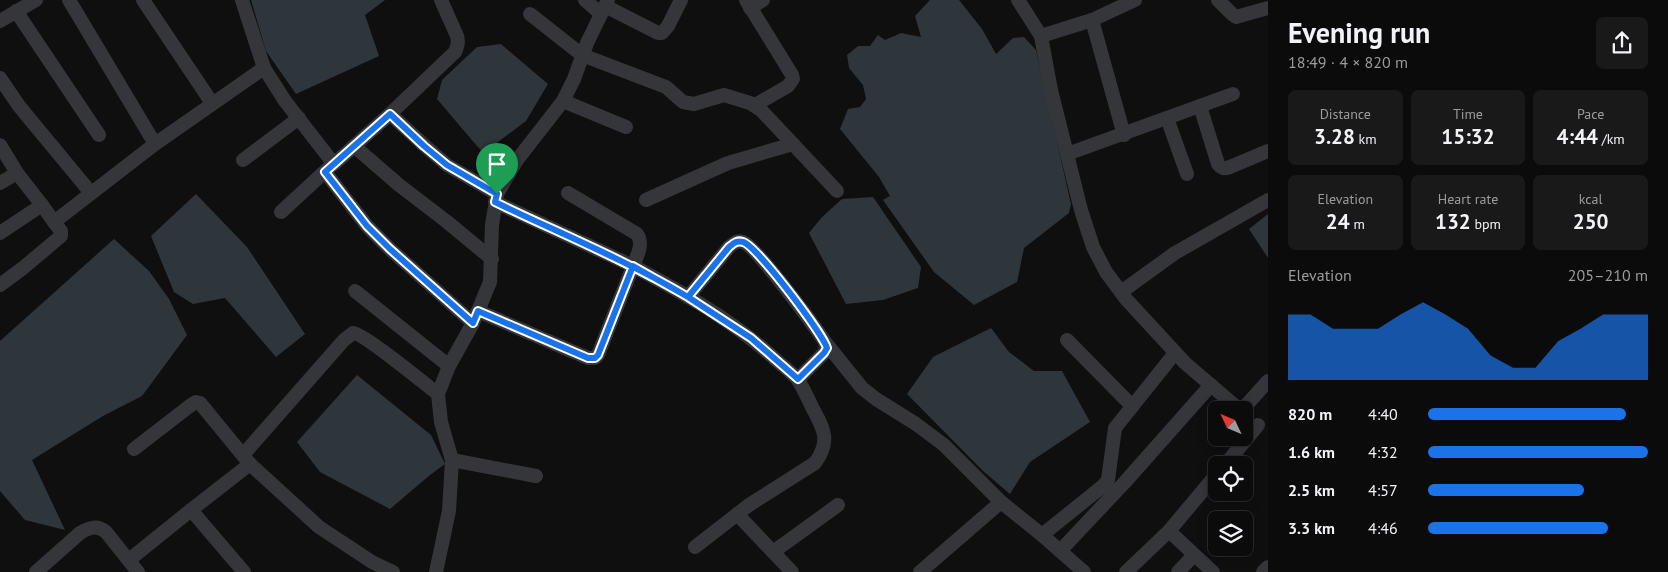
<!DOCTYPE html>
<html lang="en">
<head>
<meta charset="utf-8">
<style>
  body { margin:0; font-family:"PT Sans",sans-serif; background:#19191a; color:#f1f3f6; height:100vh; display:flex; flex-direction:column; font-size:19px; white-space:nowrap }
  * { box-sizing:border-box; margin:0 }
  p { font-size:16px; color:#9a9b9d }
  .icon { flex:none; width:28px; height:28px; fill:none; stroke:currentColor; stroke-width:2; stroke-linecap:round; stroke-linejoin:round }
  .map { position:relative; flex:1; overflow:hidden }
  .sheet { display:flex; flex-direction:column; background:#0b0b0c; width:400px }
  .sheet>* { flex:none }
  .needle { width:32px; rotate:314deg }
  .tools { position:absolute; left:1208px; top:401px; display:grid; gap:10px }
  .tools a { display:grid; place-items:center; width:45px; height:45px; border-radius:8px; background:#0b0b0c; box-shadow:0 2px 12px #0003,0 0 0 1px #2b2b2d; font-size:25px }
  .pin { position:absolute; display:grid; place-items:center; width:42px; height:42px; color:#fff; margin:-51px -21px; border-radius:50% 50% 50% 0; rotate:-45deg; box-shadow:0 0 5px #0007 }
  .pin .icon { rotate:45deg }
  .round { display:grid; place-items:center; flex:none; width:52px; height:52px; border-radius:8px; background:#19191a }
  .overview { display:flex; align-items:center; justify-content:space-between; height:85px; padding:0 20px }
  h1 { font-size:28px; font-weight:700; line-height:38px }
  .figures { display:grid; grid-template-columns:repeat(3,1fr); gap:8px; height:85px; padding:5px 20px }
  .figures div { display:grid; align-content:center; border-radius:8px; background:#19191a; text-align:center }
  .figures b { font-size:21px; font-weight:700 }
  .figures small { font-size:14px; font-weight:400 }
  .figures p { font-size:14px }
  .chart { height:140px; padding:10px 20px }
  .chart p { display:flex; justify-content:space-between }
  .chart svg { width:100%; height:90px; margin-top:5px; fill:#1a73e8; opacity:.7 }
  ul { padding:0 20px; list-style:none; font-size:16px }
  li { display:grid; grid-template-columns:80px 60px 1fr; align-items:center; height:38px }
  li i { height:12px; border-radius:6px; background:#1a73e8 }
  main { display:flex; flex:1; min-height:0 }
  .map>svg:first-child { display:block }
  .water { fill:#2e353b }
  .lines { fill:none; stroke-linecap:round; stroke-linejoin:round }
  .minor { stroke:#353639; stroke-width:14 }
  .route-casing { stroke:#fff; stroke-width:10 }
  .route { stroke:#1a73e8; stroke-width:6 }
</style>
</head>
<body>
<main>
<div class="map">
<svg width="1268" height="572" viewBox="0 0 1268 572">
  <rect width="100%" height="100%" fill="#0f0f10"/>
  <g class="water">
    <polygon points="251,0 385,0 365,15 379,56 296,94 266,51"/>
    <polygon points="930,0 959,0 982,29 996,54 1013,38 1024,37 1036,50 1071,204 1069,213 1024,248 1017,282 974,305 934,272 883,200 890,196 879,177 840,129 848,109 860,107 866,99 863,85 849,68 847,55 858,46 870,46 878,35 885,40 901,33 921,37 915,16"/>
    <polygon points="501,44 548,84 526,121 483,153 437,99 442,80 477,47"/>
    <polygon points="196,194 247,247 305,334 276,357 225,298 193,304 174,292 151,236"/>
    <polygon points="873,197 921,267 918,288 883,300 846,304 809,233 822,217 842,199"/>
    <polygon points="1268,214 1268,258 1249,229"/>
    <polygon points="114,239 149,271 169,299 187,335 142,396 103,416 32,460 65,530 25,520 0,491 0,341"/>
    <polygon points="991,328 1009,352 1034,371 1062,371 1090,422 1030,462 1010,494 983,471 907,394 933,357"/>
    <polygon points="357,375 431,435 445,464 430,475 390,509 320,472 297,442"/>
  </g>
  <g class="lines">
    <g class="minor">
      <polyline points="69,0 155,144"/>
      <polyline points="143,0 212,103"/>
      <polyline points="242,0 264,68"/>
      <polyline points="585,0 601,14"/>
      <polyline points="746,0 792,75 793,79 788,86 755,105"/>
      <polyline points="1018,0 1041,36 1051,90 1081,210 1093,247 1106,272 1126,299 1185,363 1240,410"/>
      <polyline points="1218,0 1232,14 1236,17 1268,8"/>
      <polyline points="605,6 658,33 662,33 668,26 681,0"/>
      <polyline points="750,8 763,0"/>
      <polyline points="16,11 99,135"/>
      <polyline points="530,14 582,55 666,87 683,102 694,104 724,95 750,103 761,110 837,191"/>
      <polyline points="1092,20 1124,135"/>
      <polyline points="0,21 36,0"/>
      <polyline points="1041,36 1092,20 1135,0"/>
      <polyline points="0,78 19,106 91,193"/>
      <polyline points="563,101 626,127"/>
      <path d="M1200,106L1218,164C1222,169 1224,169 1230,167L1268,151"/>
      <path d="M390,114L455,52C458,46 459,42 457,36L441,0"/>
      <polyline points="1167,118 1187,174"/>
      <polyline points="0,145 17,173 42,205"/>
      <polyline points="354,146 399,185 446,221 492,259"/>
      <polyline points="1067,154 1233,94"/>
      <polyline points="243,160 299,118"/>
      <polyline points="325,172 367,226 390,249 473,323"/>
      <polyline points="0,183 17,173"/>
      <path d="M568,193L637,234C644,244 637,256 633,266C683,293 734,321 776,360C783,366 793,373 798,380C804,389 808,399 812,407C824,429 831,441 815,463L749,505L695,547"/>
      <polyline points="646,200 728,163 793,144"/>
      <polyline points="281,212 332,165"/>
      <polyline points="0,233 42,205 54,222 155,144 264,68 285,101 334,164 390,114 425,146 447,165 497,194"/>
      <polyline points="0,285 23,268 61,236 61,231 54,222"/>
      <polyline points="355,291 449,366"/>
      <polyline points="1121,292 1175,253 1268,200"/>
      <path d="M688,297L729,247C734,243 737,240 743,242C756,246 815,327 825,342L827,348L824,353L798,379"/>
      <polyline points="478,311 588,358 595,358 598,355 633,266 495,202"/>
      <polyline points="1067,340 1132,406"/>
      <polyline points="825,342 862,388 876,399 916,424 944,445 1001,502 1042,535 1084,572"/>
      <polyline points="1242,410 1268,381"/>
      <polyline points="134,449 191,405 196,402 200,403 250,464 319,527 372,562 393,572"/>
      <path d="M243,455L344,340L353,333C363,333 425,384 438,394"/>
      <polyline points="452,460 536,476"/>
      <polyline points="1225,465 1258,425"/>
      <polyline points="737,514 792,572"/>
      <polyline points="1169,531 1213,572"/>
      <polyline points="1042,535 1103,486 1108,480 1115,428 1175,353"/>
      <polyline points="1060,551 1125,482 1211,385"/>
      <polyline points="773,552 838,505"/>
      <polyline points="129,560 191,510"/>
      <path d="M36,572L80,533C90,527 97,525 106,532L138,572"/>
      <polyline points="244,572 191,510 250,464"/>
      <polyline points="436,572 449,511 452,460 441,422 438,394 449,366 473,323 490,282 492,225 497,194 517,160 563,101 574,79 587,43 608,0"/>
      <polyline points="920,572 1001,502"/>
      <polyline points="1126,572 1169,531 1216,475"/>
      <polyline points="1178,572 1194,555"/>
      <polyline points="1263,572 1268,567"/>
    </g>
  </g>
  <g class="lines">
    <g class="route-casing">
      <path id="route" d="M497,194L447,165L424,146L390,114L325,172L367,226L390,249L473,323L478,311L588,358H595L598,355L633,266L688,297L751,338L798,379L824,353L827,348C823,334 756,245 743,242C737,240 734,243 729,247L688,297C626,260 559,233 495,202L497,194"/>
    </g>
    <use href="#route" class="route"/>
  </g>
</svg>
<div class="tools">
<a><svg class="needle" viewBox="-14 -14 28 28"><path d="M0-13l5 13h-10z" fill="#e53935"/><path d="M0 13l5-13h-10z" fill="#9a9b9d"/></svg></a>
<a><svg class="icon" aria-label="locate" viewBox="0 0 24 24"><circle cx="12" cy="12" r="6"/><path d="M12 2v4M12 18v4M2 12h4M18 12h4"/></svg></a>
<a><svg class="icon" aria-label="layers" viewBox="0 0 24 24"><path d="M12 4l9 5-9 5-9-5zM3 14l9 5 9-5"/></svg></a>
</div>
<div class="pin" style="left:497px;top:194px;background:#1e9e55"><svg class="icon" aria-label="arrive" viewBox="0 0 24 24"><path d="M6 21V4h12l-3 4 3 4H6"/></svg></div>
</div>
<section class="sheet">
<div class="overview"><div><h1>Evening run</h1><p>18:49 · 4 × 820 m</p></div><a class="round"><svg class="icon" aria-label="share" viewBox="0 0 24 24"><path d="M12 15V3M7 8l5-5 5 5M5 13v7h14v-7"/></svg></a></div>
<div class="figures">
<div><p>Distance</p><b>3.28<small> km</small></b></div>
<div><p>Time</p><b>15:32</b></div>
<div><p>Pace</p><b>4:44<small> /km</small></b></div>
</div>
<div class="figures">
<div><p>Elevation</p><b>24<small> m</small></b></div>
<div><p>Heart rate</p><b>132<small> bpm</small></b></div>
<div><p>kcal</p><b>250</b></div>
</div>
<div class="chart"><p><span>Elevation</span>205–210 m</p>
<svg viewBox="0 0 160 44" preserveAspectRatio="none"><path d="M0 44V12L10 12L20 19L30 19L40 19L50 12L60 6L70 12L80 19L90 32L100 38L110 38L120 25L130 19L140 12L150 12L160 12V44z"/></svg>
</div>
<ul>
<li><b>820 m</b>4:40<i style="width:90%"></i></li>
<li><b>1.6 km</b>4:32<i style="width:100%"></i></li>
<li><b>2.5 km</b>4:57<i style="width:71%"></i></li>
<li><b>3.3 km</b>4:46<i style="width:82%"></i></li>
</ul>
</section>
</main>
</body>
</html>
